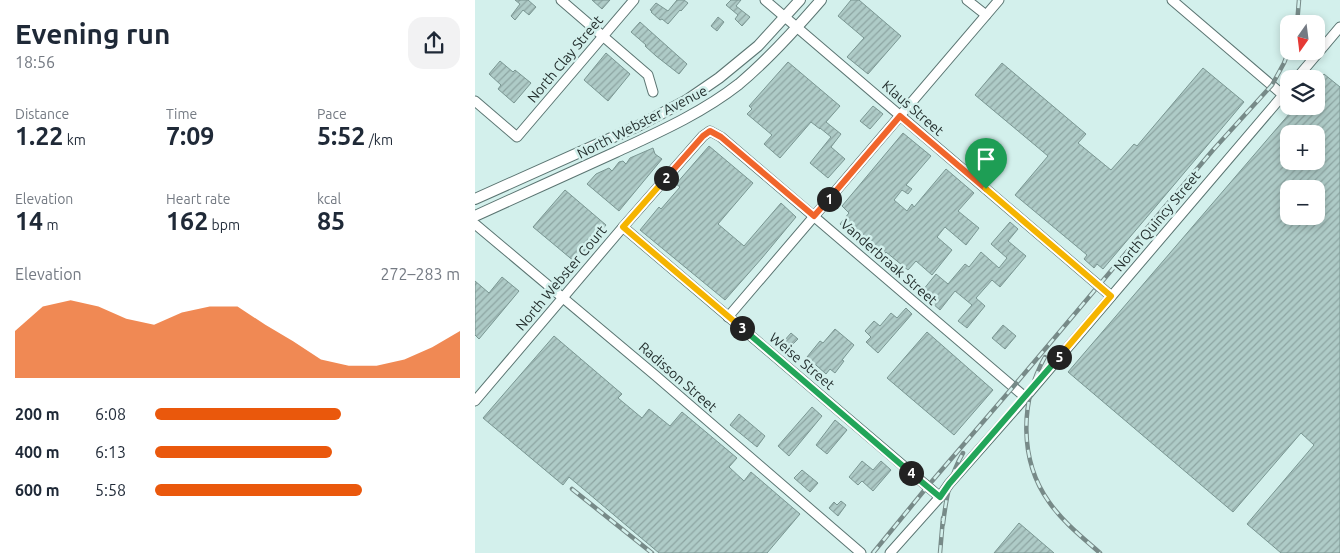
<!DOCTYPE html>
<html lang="en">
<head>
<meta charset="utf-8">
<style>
  body { margin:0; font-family:Ubuntu,sans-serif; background:#f2f2f3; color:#1f2937; height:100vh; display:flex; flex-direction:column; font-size:19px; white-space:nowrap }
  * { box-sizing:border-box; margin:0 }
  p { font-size:16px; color:#747a83 }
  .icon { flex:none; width:28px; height:28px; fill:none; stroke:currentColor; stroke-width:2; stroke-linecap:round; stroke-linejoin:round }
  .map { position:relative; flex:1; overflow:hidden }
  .details { display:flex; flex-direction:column; background:#fff; width:475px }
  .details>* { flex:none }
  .needle { width:32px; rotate:194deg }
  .tools { position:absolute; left:805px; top:15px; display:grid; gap:10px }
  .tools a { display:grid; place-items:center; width:45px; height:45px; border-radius:10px; background:#fff; box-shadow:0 2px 8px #0003; font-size:25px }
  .pin { position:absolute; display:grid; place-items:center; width:42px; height:42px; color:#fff; margin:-51px -21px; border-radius:50% 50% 50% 0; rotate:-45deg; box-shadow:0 0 5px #0007 }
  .pin .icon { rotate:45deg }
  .km { position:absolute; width:25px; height:25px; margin:-12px; border-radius:50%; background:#222; color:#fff; font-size:14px; line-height:25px; text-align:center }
  .round { display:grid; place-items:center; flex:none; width:52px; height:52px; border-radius:15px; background:#f2f2f3 }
  .head { display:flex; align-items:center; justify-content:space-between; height:85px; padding:0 15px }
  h1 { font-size:28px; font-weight:700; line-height:38px }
  .figures { display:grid; grid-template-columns:repeat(3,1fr); gap:8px; height:85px; padding:5px 15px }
  .figures div { display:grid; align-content:center }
  .figures b { font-size:25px; font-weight:700 }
  .figures small { font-size:14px; font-weight:400 }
  .figures p { font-size:14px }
  .chart { height:140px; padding:10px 15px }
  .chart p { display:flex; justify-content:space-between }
  .chart svg { width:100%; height:90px; margin-top:5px; fill:#ea580c; opacity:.7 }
  ul { padding:0 15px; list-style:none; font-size:16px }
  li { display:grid; grid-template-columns:80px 60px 1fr; align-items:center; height:38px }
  li i { height:12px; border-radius:6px; background:#ea580c }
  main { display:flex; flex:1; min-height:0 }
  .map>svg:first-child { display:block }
  .building { fill:url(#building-hatch); stroke:#7a9692; fill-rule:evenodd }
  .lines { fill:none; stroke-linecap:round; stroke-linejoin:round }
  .minor-casing { stroke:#5b7572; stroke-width:11 }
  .major-casing { stroke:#5b7572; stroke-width:12 }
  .minor { stroke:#fff; stroke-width:9 }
  .major { stroke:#fff; stroke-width:10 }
  .rail-casing { stroke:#778a88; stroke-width:4.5 }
  .rail { stroke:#d3f0ec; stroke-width:2.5; stroke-dasharray:8; stroke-linecap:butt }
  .split-1-casing { stroke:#fff; stroke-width:10 }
  .split-2-casing { stroke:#fff; stroke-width:10 }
  .split-3-casing { stroke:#fff; stroke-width:10 }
  .split-4-casing { stroke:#fff; stroke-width:10 }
  .split-5-casing { stroke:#fff; stroke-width:10 }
  .split-6-casing { stroke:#fff; stroke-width:10 }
  .split-1 { stroke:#f0652b; stroke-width:6 }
  .split-2 { stroke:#f0652b; stroke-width:6 }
  .split-3 { stroke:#f5b400; stroke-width:6 }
  .split-4 { stroke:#22a559; stroke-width:6 }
  .split-5 { stroke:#22a559; stroke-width:6 }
  .split-6 { stroke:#f5b400; stroke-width:6 }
  .labels { text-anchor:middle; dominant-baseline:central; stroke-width:5; stroke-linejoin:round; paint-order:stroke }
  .street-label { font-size:14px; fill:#242f2e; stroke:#d3f0ec }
</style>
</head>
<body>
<main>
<section class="details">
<div class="head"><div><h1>Evening run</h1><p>18:56</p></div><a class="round"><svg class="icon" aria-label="share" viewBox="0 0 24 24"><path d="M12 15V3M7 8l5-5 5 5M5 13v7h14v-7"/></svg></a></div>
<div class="figures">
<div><p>Distance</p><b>1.22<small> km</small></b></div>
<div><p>Time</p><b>7:09</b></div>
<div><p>Pace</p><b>5:52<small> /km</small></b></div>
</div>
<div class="figures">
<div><p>Elevation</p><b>14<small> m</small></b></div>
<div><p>Heart rate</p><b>162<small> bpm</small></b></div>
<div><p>kcal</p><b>85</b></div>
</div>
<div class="chart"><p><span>Elevation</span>272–283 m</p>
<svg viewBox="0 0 160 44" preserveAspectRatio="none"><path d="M0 44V21L10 9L20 6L30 9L40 15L50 18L60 12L70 9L80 9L90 18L100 26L110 35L120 38L130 38L140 35L150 29L160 21V44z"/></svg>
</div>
<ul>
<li><b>200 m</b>6:08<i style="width:61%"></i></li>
<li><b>400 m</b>6:13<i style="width:58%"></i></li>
<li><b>600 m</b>5:58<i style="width:68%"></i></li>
</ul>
</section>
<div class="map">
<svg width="865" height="553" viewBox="0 0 865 553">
  <defs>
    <pattern id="building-hatch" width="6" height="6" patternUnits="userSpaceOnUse" patternTransform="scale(1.25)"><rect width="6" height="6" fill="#aecbc7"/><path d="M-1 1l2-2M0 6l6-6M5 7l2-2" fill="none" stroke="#8da5a2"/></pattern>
  </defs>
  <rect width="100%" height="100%" fill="#d3f0ec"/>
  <g class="building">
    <polygon points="40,0 53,0 61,7 54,15 48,10 40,20 36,16 45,4"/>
    <polygon points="117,0 135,0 127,9"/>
    <polygon points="202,0 209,0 213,3 206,11 205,10 193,24 187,19 185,20 176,12 177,11 175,10 181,3 193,11"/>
    <polygon points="256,0 266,0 261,6 275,17 267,26 260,19 263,15 251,5"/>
    <polygon points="376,0 384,0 426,36 393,74 372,57 389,38 363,16"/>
    <polygon points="243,17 249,22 242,31 236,26"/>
    <polygon points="165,22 212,64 204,74 181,56 170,46 171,45 156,32"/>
    <polygon points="131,53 155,74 133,101 109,80"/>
    <polygon points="25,61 38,72 40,70 56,83 39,103 23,89 26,85 14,74"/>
    <polygon points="313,62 365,106 351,122 366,134 356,147 370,159 353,178 335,163 356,137 345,128 345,129 336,122 305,158 289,144 297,135 272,114 277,109 274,106"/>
    <polygon points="527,63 611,134 603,143 636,170 659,144 662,146 728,68 769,102 628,269 622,264 619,268 609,259 612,255 540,195 573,156 500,95"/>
    <path d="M849,74L865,87V553H806L772,524L839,445L826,433L758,512L593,372L821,106H841V83ZM814,134H841V161H814ZM814,189H841V216H814Z"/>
    <polygon points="398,106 408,114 395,129 385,121"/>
    <polygon points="428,133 456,156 431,185 437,189 433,194 427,190 419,200 432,211 437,204 439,207 471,169 499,193 483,211 504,228 491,245 470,227 462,237 477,250 457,275 441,261 433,270 411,252 406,258 365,224 374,213 367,206"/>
    <polygon points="234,146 278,183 243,224 269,246 306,203 321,217 287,258 250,300 165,230 184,207 186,209 205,187 201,184"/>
    <polygon points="178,148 180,154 187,159 144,211 112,184 121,174 134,168 137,171 144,162 148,161 151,164 155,158"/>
    <polygon points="90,190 131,225 100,262 58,227"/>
    <polygon points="535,222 543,229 533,241 551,256 525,287 517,280 501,298 510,306 492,328 483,321 497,305 480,291 465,310 457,303 459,300 448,290 461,274 473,284 490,264 494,267 506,252 524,268 532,258 516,244"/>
    <polygon points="27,277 44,291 4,339 0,335 0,281 14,293"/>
    <polygon points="431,308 437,314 403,353 391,342 396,337 390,331 399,321 405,326 416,313 422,318"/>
    <polygon points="528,325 541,336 530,349 517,338"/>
    <polygon points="360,329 379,345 367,360 369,361 360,373 355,369 351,374 332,357 345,341 348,343"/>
    <polygon points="452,332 518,390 479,435 412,378"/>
    <polygon points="316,333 323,339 315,347 309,341"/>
    <polygon points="79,336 147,394 143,398 167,418 174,409 195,426 207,412 262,458 254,467 269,481 276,472 325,514 292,553 184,553 94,477 88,485 8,418"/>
    <polygon points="337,407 347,416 314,456 303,446"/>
    <polygon points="264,414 290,436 282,447 255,425"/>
    <polygon points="360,420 372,430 352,454 341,445"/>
    <polygon points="387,461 398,470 406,461 416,470 398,491 387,481 383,485 374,477"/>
    <polygon points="327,470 343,483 335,492 319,478"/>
    <polygon points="366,501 371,505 363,516 354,508 359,502 362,505"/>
    <polygon points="544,523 579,553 519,553"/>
  </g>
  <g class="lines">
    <g class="minor-casing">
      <g id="minor">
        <polyline points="86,0 173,75 178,92"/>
        <polyline points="290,0 636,296"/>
        <polyline points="492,0 511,15"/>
        <polyline points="697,0 808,95"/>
        <polyline points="821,79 865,27"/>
        <polyline points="0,101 42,137 159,0"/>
        <polyline points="0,224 181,376 386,553"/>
        <polyline points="148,227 465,497"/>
        <polyline points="253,317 524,0"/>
        <polyline points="0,401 148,227 228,136 235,131 246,137 550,397"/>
        <polyline points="415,553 465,497 474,484 542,407 814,88"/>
      </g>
    </g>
    <g class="major-casing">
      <g id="major">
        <polyline points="0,199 163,126 212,100 244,78 283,46 325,0"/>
        <path d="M0,216C47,195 94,173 141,152C184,132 227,113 264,84C294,59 320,30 346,0"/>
      </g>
    </g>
    <use href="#minor" class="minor"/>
    <use href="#major" class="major"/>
    <g class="rail-casing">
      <g id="rail">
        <polyline points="822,24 824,0"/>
        <path d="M570,357C545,401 544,460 574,502C588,522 607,537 625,553"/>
        <polyline points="97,489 177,553"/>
        <path d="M468,524C471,499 475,475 488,453"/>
        <polyline points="398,553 452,487 538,387 738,150 797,85 809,63 814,50"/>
        <polyline points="465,553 468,518"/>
      </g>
    </g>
    <use href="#rail" class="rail"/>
  </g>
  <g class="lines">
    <g class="split-1-casing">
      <polyline id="split-1" points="354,199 425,116 511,189"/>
    </g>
    <g class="split-2-casing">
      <polyline id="split-2" points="191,178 228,136 235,131 246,137 339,216 354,199"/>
    </g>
    <g class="split-3-casing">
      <polyline id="split-3" points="191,178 148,227 267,328"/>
    </g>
    <g class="split-4-casing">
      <polyline id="split-4" points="267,328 436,473"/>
    </g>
    <g class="split-5-casing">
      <polyline id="split-5" points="436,473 465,497 474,484 584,357"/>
    </g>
    <g class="split-6-casing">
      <polyline id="split-6" points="511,189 636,296 584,357"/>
    </g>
    <use href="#split-1" class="split-1"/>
    <use href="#split-2" class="split-2"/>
    <use href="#split-3" class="split-3"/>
    <use href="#split-4" class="split-4"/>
    <use href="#split-5" class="split-5"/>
    <use href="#split-6" class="split-6"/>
  </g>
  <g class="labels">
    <g class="street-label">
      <text transform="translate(90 59) rotate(-50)">North Clay Street</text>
      <text transform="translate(438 108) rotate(41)">Klaus Street</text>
      <text transform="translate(167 122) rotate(-27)">North Webster Avenue</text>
      <text transform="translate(682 221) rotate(-50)">North Quincy Street</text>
      <text transform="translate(414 262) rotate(41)">Vanderbraak Street</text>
      <text transform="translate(86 278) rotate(-50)">North Webster Court</text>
      <text transform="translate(327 361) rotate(40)">Weise Street</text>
      <text transform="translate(203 377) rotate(41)">Radisson Street</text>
    </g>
  </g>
</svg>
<div class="tools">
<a><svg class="needle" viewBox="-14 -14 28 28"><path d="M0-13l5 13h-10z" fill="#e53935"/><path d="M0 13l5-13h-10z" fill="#747a83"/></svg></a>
<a><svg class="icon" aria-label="layers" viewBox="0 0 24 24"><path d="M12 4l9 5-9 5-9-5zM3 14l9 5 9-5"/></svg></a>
<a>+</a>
<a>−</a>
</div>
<div class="pin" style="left:511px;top:189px;background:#1e9e55"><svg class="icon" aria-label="arrive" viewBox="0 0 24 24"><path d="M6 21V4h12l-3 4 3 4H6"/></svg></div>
<b class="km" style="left:354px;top:199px">1</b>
<b class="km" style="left:191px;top:178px">2</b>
<b class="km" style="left:267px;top:328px">3</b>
<b class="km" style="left:436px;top:473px">4</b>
<b class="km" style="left:584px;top:357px">5</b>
</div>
</main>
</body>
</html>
